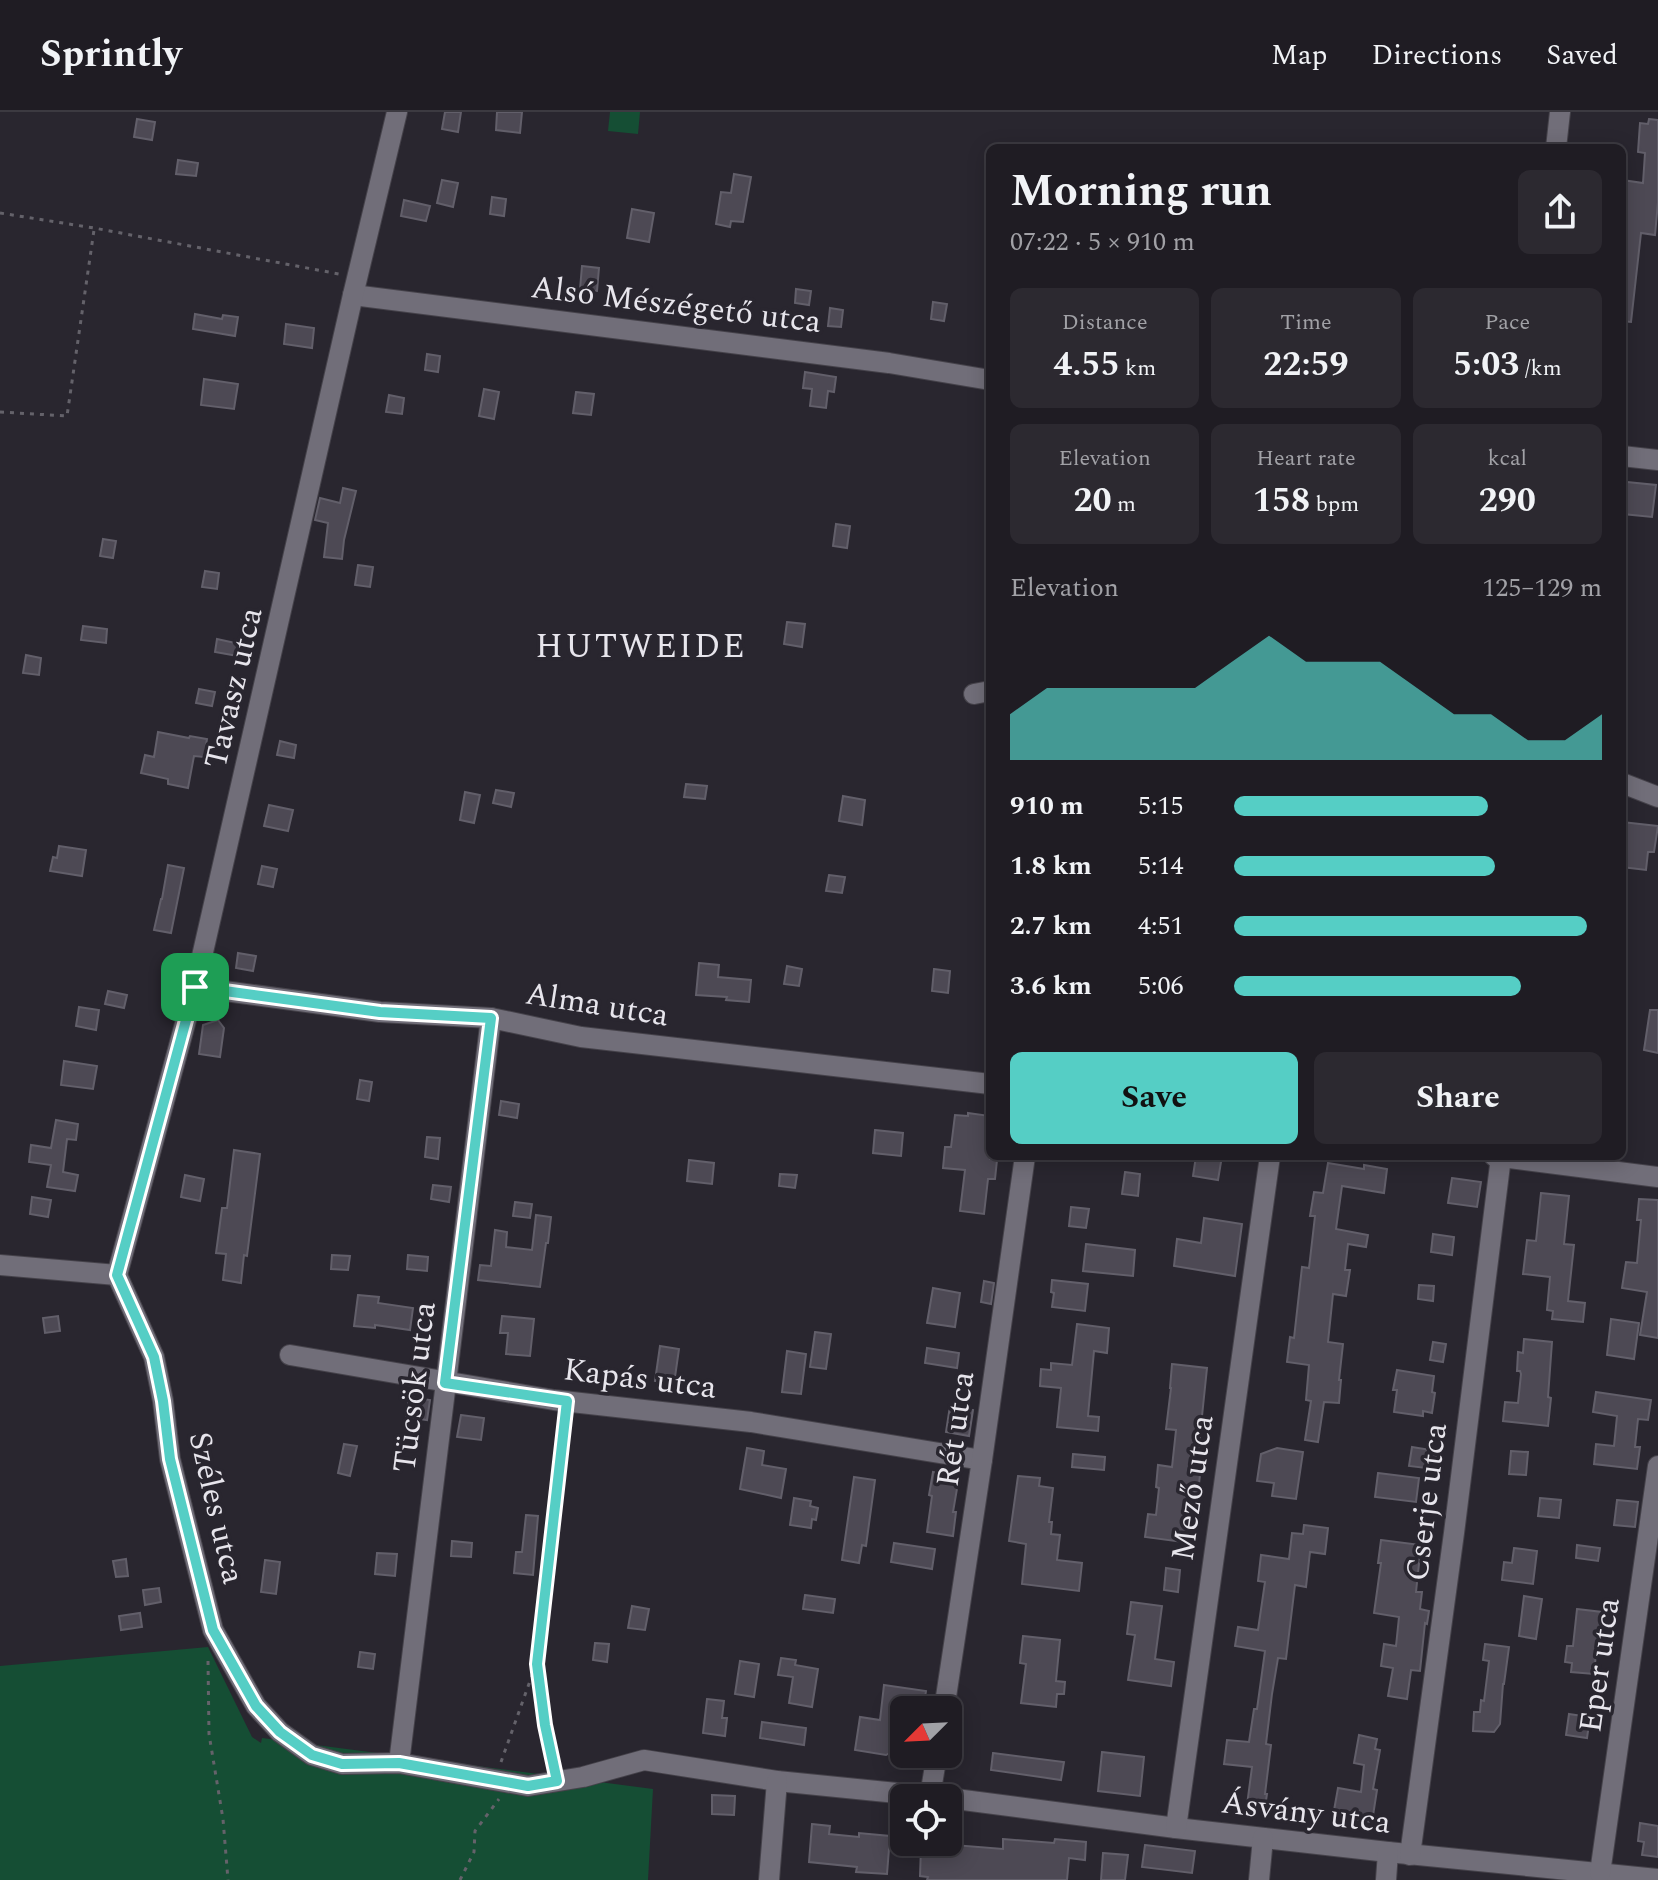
<!DOCTYPE html>
<html lang="en">
<head>
<meta charset="utf-8">
<style>
  body { margin:0; font-family:Spectral,serif; background:#2c2930; color:#f1f3f6; height:100vh; display:flex; flex-direction:column; font-size:30px; white-space:nowrap }
  * { box-sizing:border-box; margin:0 }
  p { font-size:26px; color:#a1a1a6 }
  .icon { flex:none; width:44px; height:44px; fill:none; stroke:currentColor; stroke-width:2; stroke-linecap:round; stroke-linejoin:round }
  .map { position:relative; flex:1; overflow:hidden }
  .panel { position:absolute; left:986px; top:32px; width:640px; height:1016px; display:flex; flex-direction:column; background:#1f1c23; border-radius:12px; box-shadow:0 4px 20px #0003,0 0 0 2px #3c3a41 }
  .panel>* { flex:none }
  .needle { width:52px; rotate:246deg }
  .fabs { position:absolute; left:890px; top:1584px; display:grid; gap:16px }
  .fabs a { display:grid; place-items:center; width:72px; height:72px; border-radius:12px; background:#1f1c23; box-shadow:0 4px 20px #0003,0 0 0 2px #3c3a41; font-size:40px }
  .pin { position:absolute; display:grid; place-items:center; width:68px; height:68px; color:#fff; margin:-34px; border-radius:16px; box-shadow:0 4px 12px #0006 }
  .round { display:grid; place-items:center; flex:none; width:84px; height:84px; border-radius:12px; background:#2c2930 }
  .summary { display:flex; align-items:center; justify-content:space-between; height:136px; padding:0 24px }
  h1 { font-size:44px; font-weight:700; line-height:60px }
  .figures { display:grid; grid-template-columns:repeat(3,1fr); gap:12px; height:136px; padding:8px 24px }
  .figures div { display:grid; align-content:center; border-radius:12px; background:#2c2930; text-align:center }
  .figures b { font-size:34px; font-weight:700 }
  .figures small { font-size:22px; font-weight:400 }
  .figures p { font-size:22px }
  .chart { height:224px; padding:16px 24px }
  .chart p { display:flex; justify-content:space-between }
  .chart svg { width:100%; height:144px; margin-top:8px; fill:#55cec5; opacity:.7 }
  .action { display:flex; gap:16px; margin-top:auto; padding:16px 24px }
  .action a { flex:1; height:92px; border-radius:12px; background:#55cec5; color:#111; font-size:32px; font-weight:700; line-height:92px; text-align:center }
  .action a+a { background:#2c2930; color:#f1f3f6 }
  ul { padding:0 24px; list-style:none; font-size:26px }
  li { display:grid; grid-template-columns:128px 96px 1fr; align-items:center; height:60px }
  li i { height:20px; border-radius:10px; background:#55cec5 }
  header { display:flex; align-items:center; gap:48px; box-sizing:border-box; height:112px; padding:0 40px; background:#1f1c23; border-bottom:2px solid #3c3a41 }
  header strong { font-size:38px }
  nav { display:flex; gap:44px; margin-inline-start:auto; font-size:28px }
  .map>svg:first-child { display:block }
  .green { fill:#154e34 }
  .building { fill:#4d4954; stroke:#625f6a; stroke-width:2 }
  .lines { fill:none; stroke-linecap:round; stroke-linejoin:round }
  .minor-casing { stroke:#45424a; stroke-width:22 }
  .path { stroke:#64626a; stroke-width:3; stroke-dasharray:4 6; stroke-linecap:butt }
  .minor { stroke:#716e79; stroke-width:20 }
  .route-casing { stroke:#fff; stroke-width:16 }
  .route { stroke:#55cec5; stroke-width:10 }
  .labels { text-anchor:middle; dominant-baseline:central; stroke-width:7; stroke-linejoin:round; paint-order:stroke }
  .street-label { font-size:32px; fill:#e7e5ec; stroke:#29262f }
  .neighbourhood-label { font-size:34px; letter-spacing:2px; fill:#e7e5ec; stroke:#29262f }
</style>
</head>
<body>
<header>
<strong>Sprintly</strong>
<nav><a>Map</a><a>Directions</a><a>Saved</a></nav>
</header>
<div class="map">
<svg width="1658" height="1768" viewBox="0 0 1658 1768">
  <rect width="100%" height="100%" fill="#29262f"/>
  <g class="green">
    <polygon points="610,0 640,0 638,22 608,19"/>
    <polygon points="208,1535 252,1625 261,1631 262,1626 653,1677 648,1768 0,1768 0,1554"/>
  </g>
  <g class="building">
    <polygon points="445,0 461,0 458,20 442,17"/>
    <polygon points="497,0 522,0 520,21 496,18"/>
    <polygon points="137,7 155,10 152,28 134,25"/>
    <polygon points="1649,7 1658,8 1658,90 1655,123 1641,121 1631,210 1622,209 1622,68 1643,71 1645,41 1638,40 1640,11 1648,12"/>
    <polygon points="178,48 198,51 196,64 176,62"/>
    <polygon points="734,62 751,65 743,110 731,109 730,115 716,112 721,80 731,81"/>
    <polygon points="442,68 458,71 453,95 437,91"/>
    <polygon points="492,85 506,87 504,104 490,102"/>
    <polygon points="404,88 430,94 426,109 401,104"/>
    <polygon points="632,97 654,101 649,130 627,126"/>
    <polygon points="582,154 599,156 597,179 580,177"/>
    <polygon points="796,177 811,179 809,193 795,191"/>
    <polygon points="933,190 947,192 944,209 931,207"/>
    <polygon points="830,196 843,198 841,215 828,214"/>
    <polygon points="195,202 222,207 223,203 238,205 235,224 193,217"/>
    <polygon points="286,212 314,216 312,236 284,232"/>
    <polygon points="427,242 440,244 438,260 425,258"/>
    <polygon points="805,260 836,265 834,280 828,279 826,296 810,294 812,277 803,276"/>
    <polygon points="204,267 238,272 234,297 201,293"/>
    <polygon points="484,277 499,280 494,307 479,304"/>
    <polygon points="576,280 594,282 591,303 573,301"/>
    <polygon points="389,283 404,286 402,302 386,300"/>
    <polygon points="1627,370 1656,373 1652,405 1623,402"/>
    <polygon points="343,376 356,379 344,428 342,447 324,445 328,411 315,408 320,386 340,391"/>
    <polygon points="836,412 850,414 847,436 833,434"/>
    <polygon points="103,427 116,429 113,446 100,444"/>
    <polygon points="358,453 373,455 370,475 355,473"/>
    <polygon points="205,459 219,461 217,477 202,475"/>
    <polygon points="787,510 805,512 802,535 784,532"/>
    <polygon points="83,514 107,517 106,531 81,528"/>
    <polygon points="217,527 240,532 238,544 215,540"/>
    <polygon points="26,543 41,546 39,563 23,561"/>
    <polygon points="199,577 215,580 212,594 196,591"/>
    <polygon points="158,620 189,626 190,624 207,627 204,645 194,644 188,676 168,672 168,667 141,661 145,643 154,645"/>
    <polygon points="280,629 296,633 294,646 277,643"/>
    <polygon points="686,672 707,674 705,687 684,685"/>
    <polygon points="496,678 514,681 511,695 493,691"/>
    <polygon points="465,680 480,683 474,711 460,708"/>
    <polygon points="843,684 865,688 862,713 839,709"/>
    <polygon points="269,693 293,698 288,719 264,714"/>
    <polygon points="1622,710 1658,714 1654,740 1648,740 1646,758 1622,755"/>
    <polygon points="59,734 86,738 82,764 50,759 53,745 57,746"/>
    <polygon points="168,753 184,756 171,821 154,818 161,787 162,787"/>
    <polygon points="262,754 277,757 273,775 258,772"/>
    <polygon points="829,763 845,765 842,781 826,779"/>
    <polygon points="238,841 256,844 253,859 236,856"/>
    <polygon points="699,851 719,853 718,865 751,868 749,890 726,888 727,885 696,883"/>
    <polygon points="787,854 802,857 799,874 784,872"/>
    <polygon points="934,857 950,859 948,881 932,879"/>
    <polygon points="108,879 127,883 124,896 105,892"/>
    <polygon points="79,895 99,898 96,918 76,914"/>
    <polygon points="1650,898 1658,898 1658,941 1644,938"/>
    <polygon points="218,908 224,916 220,945 199,942 203,913"/>
    <polygon points="64,949 97,954 93,977 61,973"/>
    <polygon points="360,968 372,970 369,989 357,987"/>
    <polygon points="501,989 519,992 517,1006 499,1003"/>
    <polygon points="968,1001 990,1004 990,1047 997,1048 995,1067 988,1067 984,1102 960,1099 965,1058 943,1056 945,1035 951,1035 955,1003 968,1004"/>
    <polygon points="56,1008 78,1012 76,1028 67,1027 63,1060 78,1063 75,1079 47,1075 51,1053 29,1050 31,1033 51,1036"/>
    <polygon points="875,1018 903,1021 901,1044 873,1041"/>
    <polygon points="427,1025 440,1026 438,1047 425,1045"/>
    <polygon points="234,1038 260,1042 247,1144 244,1143 241,1171 223,1168 226,1142 216,1141 222,1096 227,1096"/>
    <polygon points="1196,1044 1222,1044 1218,1068 1193,1064"/>
    <polygon points="689,1048 714,1051 712,1072 687,1069"/>
    <polygon points="1328,1051 1364,1057 1364,1053 1387,1057 1384,1081 1342,1074 1336,1117 1368,1123 1366,1135 1348,1132 1345,1158 1350,1158 1346,1184 1333,1182 1328,1230 1343,1232 1339,1268 1341,1268 1339,1291 1324,1290 1318,1330 1305,1328 1311,1289 1306,1288 1309,1253 1287,1250 1290,1225 1294,1226 1302,1155 1309,1156 1315,1104 1310,1104 1314,1080 1323,1081"/>
    <polygon points="1125,1060 1140,1062 1138,1084 1122,1082"/>
    <polygon points="780,1062 797,1063 795,1076 779,1074"/>
    <polygon points="185,1063 204,1067 200,1089 181,1085"/>
    <polygon points="1452,1066 1481,1070 1477,1095 1448,1091"/>
    <polygon points="433,1073 451,1075 449,1090 431,1087"/>
    <polygon points="1541,1081 1569,1084 1564,1132 1574,1133 1568,1189 1585,1191 1583,1210 1552,1207 1553,1199 1547,1198 1550,1165 1523,1162 1527,1128 1536,1129"/>
    <polygon points="32,1085 51,1088 48,1105 30,1102"/>
    <polygon points="1639,1087 1658,1088 1658,1226 1640,1223 1647,1180 1622,1176 1626,1150 1637,1151 1641,1108 1637,1108"/>
    <polygon points="515,1090 532,1092 530,1106 513,1104"/>
    <polygon points="1071,1095 1089,1097 1086,1116 1069,1114"/>
    <polygon points="536,1103 551,1105 548,1131 546,1131 540,1175 478,1168 480,1153 491,1154 495,1118 507,1120 506,1135 532,1138"/>
    <polygon points="1204,1106 1242,1112 1235,1164 1174,1154 1177,1127 1201,1131"/>
    <polygon points="1433,1122 1454,1125 1452,1143 1431,1140"/>
    <polygon points="1086,1132 1135,1138 1133,1164 1083,1159"/>
    <polygon points="332,1143 350,1144 348,1158 331,1157"/>
    <polygon points="408,1143 428,1145 427,1159 407,1157"/>
    <polygon points="1052,1168 1088,1172 1085,1199 1052,1195 1054,1181 1051,1180"/>
    <polygon points="984,1169 994,1171 991,1192 981,1190"/>
    <polygon points="1419,1173 1434,1174 1433,1189 1418,1187"/>
    <polygon points="933,1176 960,1181 955,1215 927,1211"/>
    <polygon points="358,1183 379,1185 378,1191 413,1196 410,1218 375,1213 375,1216 354,1214"/>
    <polygon points="58,1204 60,1219 45,1221 43,1206"/>
    <polygon points="502,1204 534,1207 530,1244 506,1242 508,1221 500,1221"/>
    <polygon points="1611,1207 1639,1211 1634,1247 1607,1243"/>
    <polygon points="1077,1212 1109,1216 1107,1241 1094,1239 1088,1304 1099,1305 1098,1319 1057,1315 1061,1276 1040,1274 1041,1257 1051,1258 1051,1251 1072,1253"/>
    <polygon points="815,1220 831,1222 826,1257 810,1255"/>
    <polygon points="1524,1227 1552,1230 1548,1285 1551,1286 1548,1314 1503,1309 1505,1290 1518,1291 1521,1262 1520,1259 1517,1259 1518,1240 1523,1241"/>
    <polygon points="1433,1230 1446,1232 1443,1250 1430,1248"/>
    <polygon points="660,1234 679,1237 674,1272 655,1269"/>
    <polygon points="927,1236 959,1241 957,1256 925,1251"/>
    <polygon points="787,1239 806,1242 801,1282 782,1280"/>
    <polygon points="1172,1252 1207,1256 1196,1362 1200,1363 1198,1380 1193,1380 1189,1417 1192,1418 1190,1431 1145,1425 1148,1402 1156,1403 1159,1376 1156,1375 1158,1353 1172,1355 1176,1318 1166,1317 1171,1276 1170,1276"/>
    <polygon points="1397,1258 1434,1264 1432,1280 1435,1281 1432,1301 1423,1299 1423,1304 1394,1300 1397,1278 1393,1278"/>
    <polygon points="1596,1280 1651,1288 1648,1308 1638,1307 1635,1335 1640,1335 1637,1357 1594,1352 1596,1332 1614,1334 1617,1304 1593,1300"/>
    <polygon points="409,1285 430,1288 427,1308 406,1305"/>
    <polygon points="950,1294 973,1298 969,1324 946,1320"/>
    <polygon points="461,1303 484,1306 481,1328 457,1325"/>
    <polygon points="344,1332 357,1334 350,1364 338,1361"/>
    <polygon points="1412,1335 1437,1339 1434,1357 1409,1354"/>
    <polygon points="747,1336 764,1339 762,1353 786,1357 781,1386 740,1377"/>
    <polygon points="1277,1336 1303,1340 1296,1387 1272,1384 1274,1371 1257,1369 1261,1342"/>
    <polygon points="1511,1339 1528,1340 1526,1363 1509,1362"/>
    <polygon points="1073,1342 1105,1345 1104,1358 1072,1355"/>
    <polygon points="933,1360 959,1365 953,1400 956,1400 953,1424 927,1420 932,1384 929,1383"/>
    <polygon points="1378,1361 1419,1366 1416,1390 1375,1385"/>
    <polygon points="1018,1364 1040,1366 1039,1374 1053,1376 1049,1410 1052,1410 1051,1422 1060,1423 1057,1448 1082,1451 1079,1479 1022,1472 1026,1432 1009,1429"/>
    <polygon points="854,1365 875,1368 866,1434 862,1433 859,1451 842,1448"/>
    <polygon points="794,1386 811,1389 810,1394 818,1396 816,1408 812,1407 811,1416 790,1413"/>
    <polygon points="1540,1386 1561,1388 1559,1406 1538,1404"/>
    <polygon points="1617,1388 1638,1390 1635,1415 1614,1413"/>
    <polygon points="526,1403 538,1404 533,1463 514,1461 516,1440 522,1440"/>
    <polygon points="1304,1413 1328,1416 1325,1442 1310,1440 1306,1475 1295,1473 1286,1547 1278,1546 1272,1582 1266,1632 1271,1633 1265,1682 1267,1682 1265,1695 1247,1693 1252,1655 1224,1652 1227,1628 1249,1630 1254,1597 1257,1597 1265,1539 1235,1534 1238,1515 1258,1518 1265,1470 1258,1469 1261,1443 1289,1447 1292,1421 1303,1422"/>
    <polygon points="1381,1428 1421,1433 1416,1480 1422,1480 1420,1497 1429,1499 1427,1512 1425,1511 1420,1559 1411,1558 1407,1587 1388,1584 1393,1556 1381,1554 1384,1532 1396,1534 1399,1505 1374,1501 1381,1451 1378,1451"/>
    <polygon points="452,1429 472,1431 471,1445 451,1444"/>
    <polygon points="894,1431 935,1437 932,1457 891,1450"/>
    <polygon points="1577,1433 1600,1436 1598,1449 1576,1446"/>
    <polygon points="1514,1436 1537,1439 1533,1472 1502,1468 1504,1450 1512,1451"/>
    <polygon points="377,1441 397,1442 395,1464 375,1462"/>
    <polygon points="126,1447 128,1464 116,1465 113,1449"/>
    <polygon points="265,1448 280,1450 276,1482 261,1480"/>
    <polygon points="1166,1456 1180,1458 1178,1480 1164,1478"/>
    <polygon points="159,1476 161,1490 145,1493 143,1478"/>
    <polygon points="805,1483 835,1487 833,1501 803,1497"/>
    <polygon points="1524,1484 1542,1487 1536,1527 1519,1524"/>
    <polygon points="1131,1490 1162,1494 1155,1547 1174,1550 1171,1574 1128,1568 1135,1523 1127,1522"/>
    <polygon points="632,1494 649,1497 645,1518 628,1516"/>
    <polygon points="1577,1497 1602,1500 1600,1522 1598,1522 1594,1562 1571,1560 1572,1551 1565,1550 1567,1534 1573,1534"/>
    <polygon points="140,1501 142,1515 121,1518 119,1504"/>
    <polygon points="1023,1524 1060,1528 1056,1569 1065,1570 1064,1582 1057,1582 1056,1595 1021,1591 1026,1552 1020,1551"/>
    <polygon points="595,1531 609,1532 607,1550 593,1548"/>
    <polygon points="1485,1532 1509,1535 1504,1572 1503,1572 1500,1612 1494,1620 1473,1619 1474,1600 1480,1600 1481,1588 1484,1589 1489,1549 1483,1548"/>
    <polygon points="360,1540 375,1542 373,1557 358,1555"/>
    <polygon points="781,1546 796,1548 795,1553 818,1557 812,1595 789,1591 793,1565 778,1563"/>
    <polygon points="740,1549 759,1552 754,1585 735,1582"/>
    <polygon points="884,1573 926,1579 923,1598 906,1596 904,1598 900,1635 886,1643 855,1638 860,1605 880,1608"/>
    <polygon points="707,1587 724,1589 722,1606 727,1606 725,1624 703,1621"/>
    <polygon points="1569,1602 1590,1605 1587,1626 1566,1623"/>
    <polygon points="762,1610 806,1616 804,1633 760,1626"/>
    <polygon points="1359,1623 1377,1627 1375,1637 1380,1638 1373,1677 1377,1678 1372,1710 1333,1704 1338,1676 1361,1680 1364,1653 1354,1651"/>
    <polygon points="1102,1640 1144,1645 1140,1684 1098,1679"/>
    <polygon points="993,1641 1064,1650 1061,1668 991,1658"/>
    <polygon points="712,1683 735,1684 734,1703 712,1702"/>
    <polygon points="1640,1711 1658,1714 1658,1745 1642,1743 1644,1730 1638,1729"/>
    <polygon points="812,1712 830,1714 829,1722 859,1725 859,1721 890,1724 887,1762 856,1760 857,1755 809,1750"/>
    <polygon points="1003,1727 1054,1731 1055,1727 1086,1730 1085,1748 1069,1746 1067,1768 927,1768 928,1765 920,1764 921,1735 953,1737 954,1733 1003,1737"/>
    <polygon points="1145,1733 1195,1739 1192,1761 1142,1755"/>
    <polygon points="1103,1741 1128,1743 1125,1768 1101,1768"/>
  </g>
  <g class="lines">
    <g class="minor-casing">
      <g id="minor">
        <polyline points="1556,36 1560,0"/>
        <polyline points="353,183 889,251 990,268"/>
        <polyline points="1622,344 1658,348"/>
        <polyline points="974,582 990,579"/>
        <polyline points="1622,671 1658,685"/>
        <polyline points="195,875 380,900 491,906 581,925 990,972"/>
        <polyline points="1494,1044 1658,1065"/>
        <polyline points="0,1153 117,1163"/>
        <polyline points="117,1163 195,875 353,183 397,0"/>
        <polyline points="117,1163 154,1245 163,1289 170,1347 213,1518 256,1594 280,1620 312,1643 342,1652 399,1651 528,1674 583,1665 644,1648 777,1669 947,1686"/>
        <polyline points="290,1243 554,1288 751,1310 982,1348"/>
        <polyline points="944,1598 982,1348 1025,1044"/>
        <polyline points="399,1651 491,906"/>
        <polyline points="930,1684 937,1642"/>
        <polyline points="948,1686 1176,1716 1388,1740 1658,1767"/>
        <polyline points="1176,1716 1270,1044"/>
        <polyline points="1410,1743 1454,1421 1501,1045"/>
        <polyline points="1600,1761 1658,1354"/>
        <polyline points="769,1768 777,1669"/>
        <polyline points="1259,1768 1263,1726"/>
        <polyline points="1386,1768 1388,1740"/>
      </g>
    </g>
    <g class="path">
      <polyline points="0,101 94,116 339,162"/>
      <polyline points="0,300 67,304 94,118"/>
      <polyline points="208,1549 209,1622 223,1707 228,1768"/>
      <polyline points="501,1650 535,1555"/>
      <polyline points="553,1650 545,1613 537,1552 564,1309"/>
      <polyline points="460,1768 474,1740 475,1719 499,1687"/>
    </g>
    <use href="#minor" class="minor"/>
  </g>
  <g class="lines">
    <g class="route-casing">
      <polygon id="route" points="195,875 380,900 491,906 445,1271 567,1289 537,1552 545,1613 557,1669 528,1674 399,1651 342,1652 312,1643 280,1620 256,1594 213,1518 170,1347 163,1289 154,1245 117,1163"/>
    </g>
    <use href="#route" class="route"/>
  </g>
  <g class="labels">
    <g class="street-label">
      <text transform="translate(676 193) rotate(7)">Alsó Mészégető utca</text>
      <text transform="translate(234 576) rotate(-77)">Tavasz utca</text>
      <text transform="translate(597 893) rotate(9)">Alma utca</text>
      <text transform="translate(640 1267) rotate(7)">Kapás utca</text>
      <text transform="translate(415 1275) rotate(-83)">Tücsök utca</text>
      <text transform="translate(956 1317) rotate(-82)">Rét utca</text>
      <text transform="translate(1193 1376) rotate(-82)">Mező utca</text>
      <text transform="translate(1427 1390) rotate(-83)">Cserje utca</text>
      <text transform="translate(216 1396) rotate(77)">Széles utca</text>
      <text transform="translate(1600 1553) rotate(-82)">Eper utca</text>
      <text transform="translate(1306 1701) rotate(7)">Ásvány utca</text>
    </g>
    <g class="neighbourhood-label">
      <text x="641" y="535">HUTWEIDE</text>
    </g>
  </g>
</svg>
<div class="fabs">
<a><svg class="needle" viewBox="-14 -14 28 28"><path d="M0-13l5 13h-10z" fill="#e53935"/><path d="M0 13l5-13h-10z" fill="#a1a1a6"/></svg></a>
<a><svg class="icon" aria-label="locate" viewBox="0 0 24 24"><circle cx="12" cy="12" r="6"/><path d="M12 2v4M12 18v4M2 12h4M18 12h4"/></svg></a>
</div>
<div class="pin" style="left:195px;top:875px;background:#1e9e55"><svg class="icon" aria-label="arrive" viewBox="0 0 24 24"><path d="M6 21V4h12l-3 4 3 4H6"/></svg></div>
<section class="panel">
<div class="summary"><div><h1>Morning run</h1><p>07:22 · 5 × 910 m</p></div><a class="round"><svg class="icon" aria-label="share" viewBox="0 0 24 24"><path d="M12 15V3M7 8l5-5 5 5M5 13v7h14v-7"/></svg></a></div>
<div class="figures">
<div><p>Distance</p><b>4.55<small> km</small></b></div>
<div><p>Time</p><b>22:59</b></div>
<div><p>Pace</p><b>5:03<small> /km</small></b></div>
</div>
<div class="figures">
<div><p>Elevation</p><b>20<small> m</small></b></div>
<div><p>Heart rate</p><b>158<small> bpm</small></b></div>
<div><p>kcal</p><b>290</b></div>
</div>
<div class="chart"><p><span>Elevation</span>125–129 m</p>
<svg viewBox="0 0 160 44" preserveAspectRatio="none"><path d="M0 44V30L10 22L20 22L30 22L40 22L50 22L60 14L70 6L80 14L90 14L100 14L110 22L120 30L130 30L140 38L150 38L160 30V44z"/></svg>
</div>
<ul>
<li><b>910 m</b>5:15<i style="width:69%"></i></li>
<li><b>1.8 km</b>5:14<i style="width:71%"></i></li>
<li><b>2.7 km</b>4:51<i style="width:96%"></i></li>
<li><b>3.6 km</b>5:06<i style="width:78%"></i></li>
</ul>
<div class="action"><a>Save</a><a>Share</a></div>
</section>
</div>
</body>
</html>
